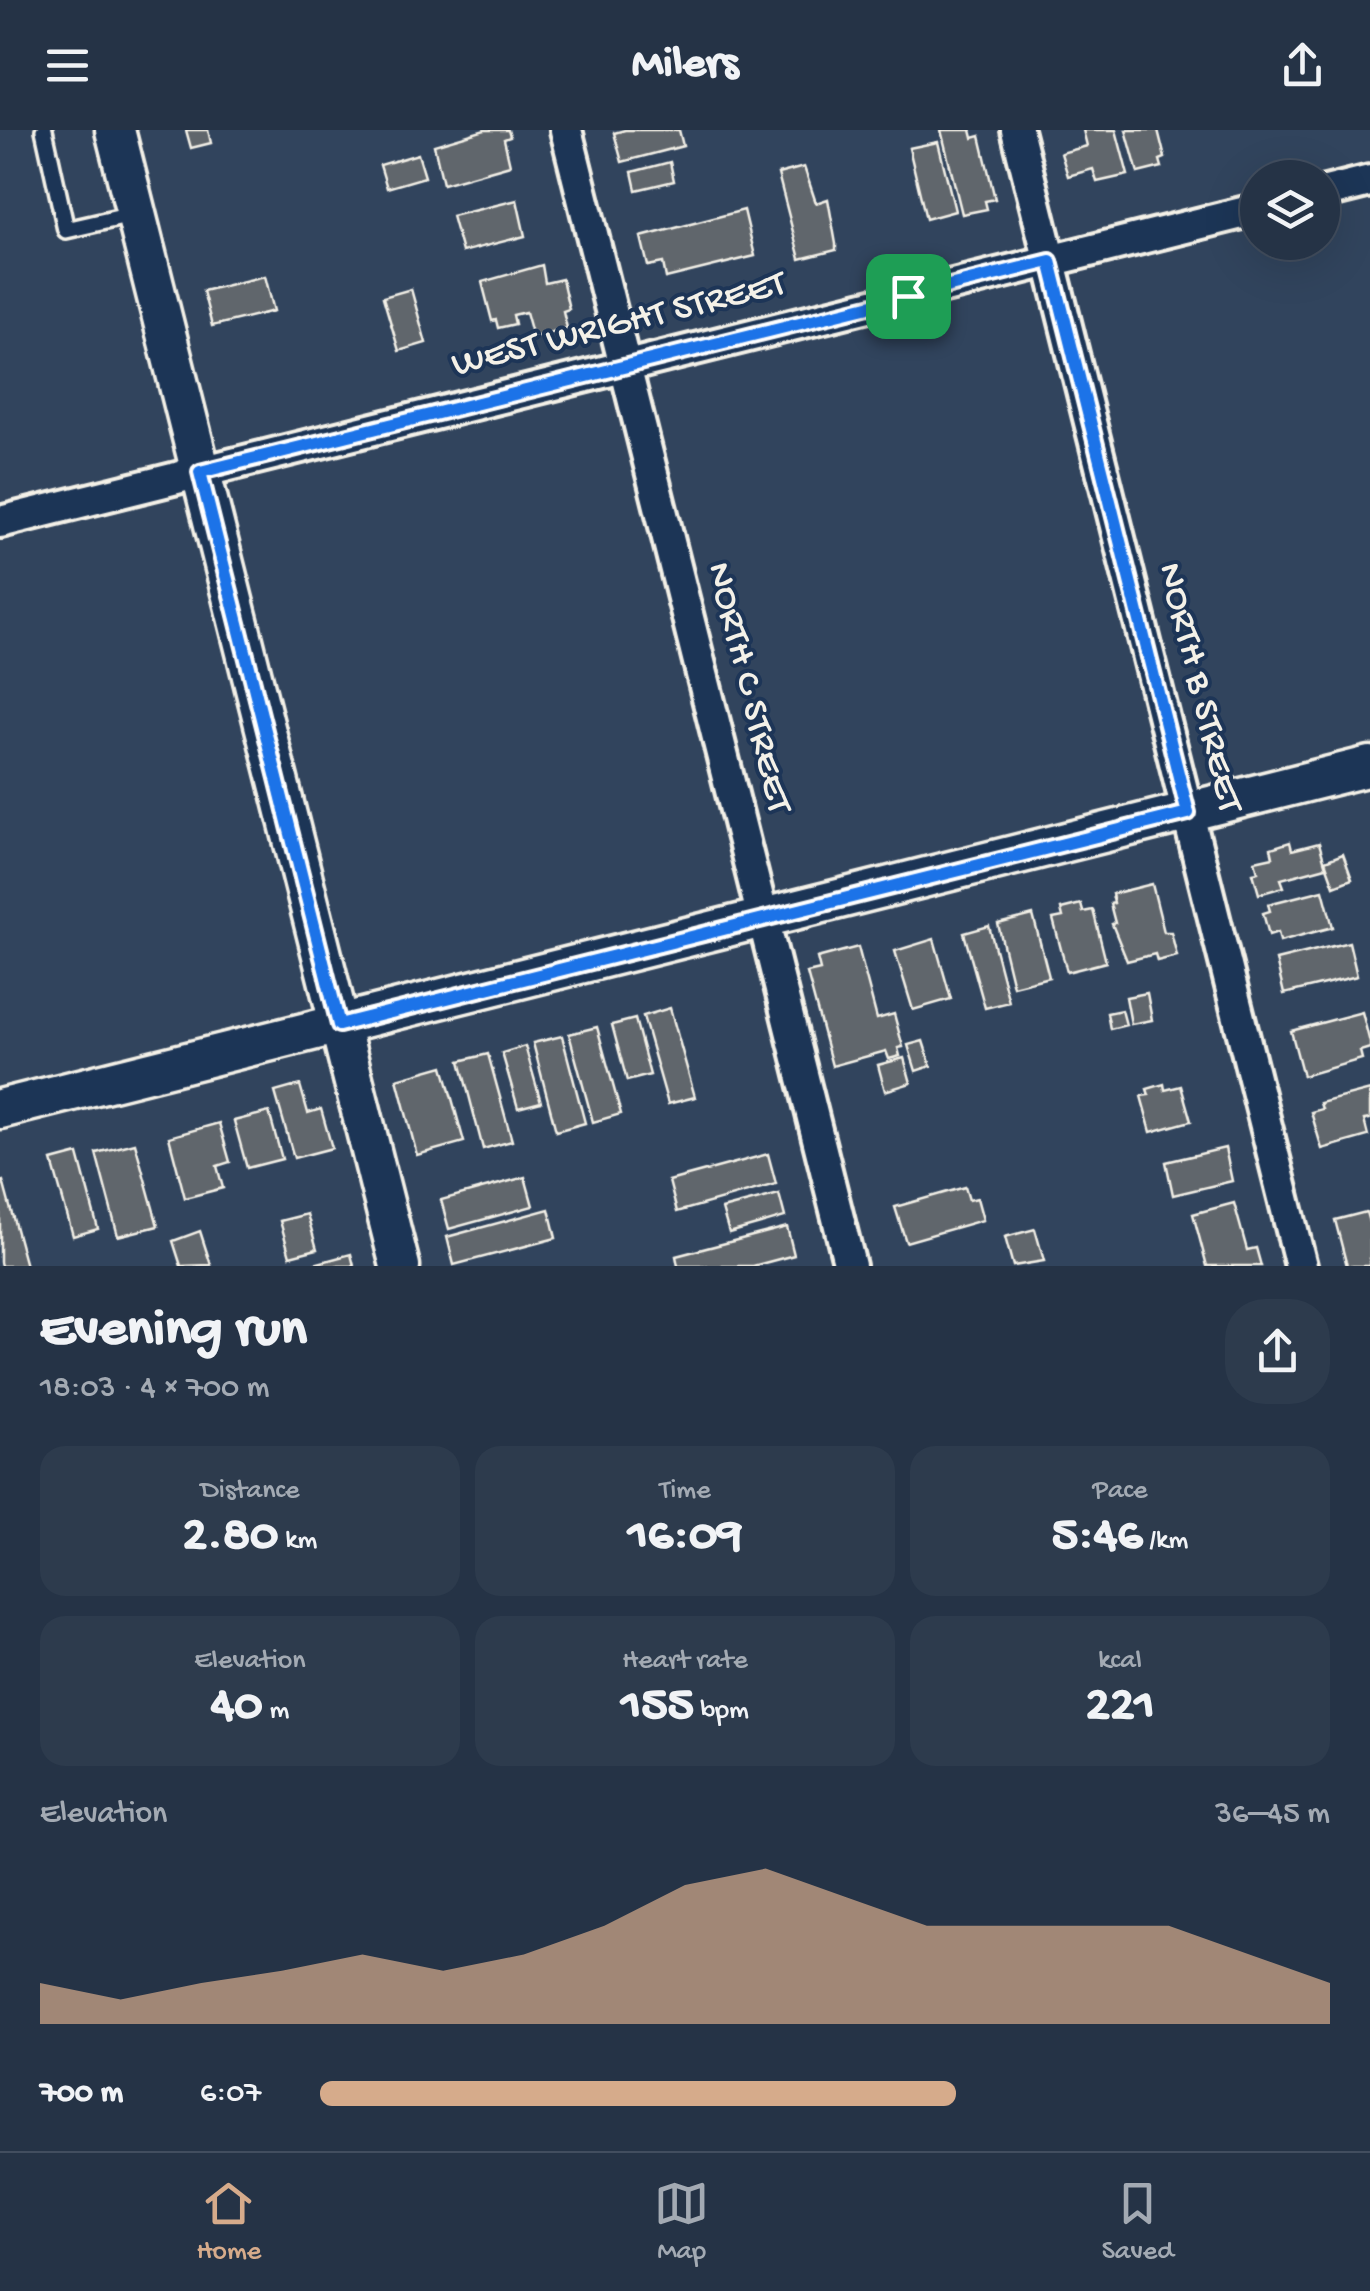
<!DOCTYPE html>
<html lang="en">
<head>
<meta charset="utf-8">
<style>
  body { margin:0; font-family:"Gochi Hand",sans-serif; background:#2d3b4d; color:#f1f3f6; height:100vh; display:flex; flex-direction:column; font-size:38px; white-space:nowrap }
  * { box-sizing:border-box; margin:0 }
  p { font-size:32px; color:#a3aab3 }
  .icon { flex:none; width:55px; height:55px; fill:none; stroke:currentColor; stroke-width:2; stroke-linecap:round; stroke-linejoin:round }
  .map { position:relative; height:1136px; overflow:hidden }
  .details { display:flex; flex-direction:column; background:#253346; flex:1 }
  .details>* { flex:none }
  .fabs { position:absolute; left:1240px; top:30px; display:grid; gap:20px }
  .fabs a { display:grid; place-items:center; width:100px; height:100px; border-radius:50%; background:#253346; box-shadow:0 10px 40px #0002,0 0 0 2px #424e5f; font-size:50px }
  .pin { position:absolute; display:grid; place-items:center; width:85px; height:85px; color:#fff; margin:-42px; border-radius:20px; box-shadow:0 5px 15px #0006 }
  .round { display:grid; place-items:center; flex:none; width:105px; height:105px; border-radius:40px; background:#2d3b4d }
  .overview { display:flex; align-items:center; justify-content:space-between; height:170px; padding:0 40px }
  h1 { font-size:55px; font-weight:700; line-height:75px }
  .figures { display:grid; grid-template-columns:repeat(3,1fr); gap:15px; height:170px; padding:10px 40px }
  .figures div { display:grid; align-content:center; border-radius:25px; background:#2d3b4d; text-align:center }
  .figures b { font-size:50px; font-weight:700 }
  .figures small { font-size:28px; font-weight:400 }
  .figures p { font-size:28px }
  .chart { height:280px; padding:20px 40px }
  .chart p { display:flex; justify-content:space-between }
  .chart svg { width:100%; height:180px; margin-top:10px; fill:#d6ab8b; opacity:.7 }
  ul { padding:0 40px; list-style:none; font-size:32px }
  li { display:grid; grid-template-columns:160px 120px 1fr; align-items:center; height:75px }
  li i { height:25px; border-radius:12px; background:#d6ab8b }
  header { display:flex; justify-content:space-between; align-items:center; height:130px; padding:0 40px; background:#253346; font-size:45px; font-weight:700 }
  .dock { display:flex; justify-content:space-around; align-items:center; height:140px; border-top:2px solid #424e5f; background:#253346; font-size:28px; color:#a3aab3 }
  .dock a { display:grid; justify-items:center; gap:5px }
  .dock .on { color:#d6ab8b }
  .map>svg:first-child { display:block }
  .building { fill:#61666c; stroke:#f4f1e8; stroke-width:2.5 }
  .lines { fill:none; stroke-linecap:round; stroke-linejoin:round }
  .service-casing { stroke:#f4f1e8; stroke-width:22 }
  .minor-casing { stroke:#f4f1e8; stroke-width:38 }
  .tertiary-casing { stroke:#f4f1e8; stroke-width:45 }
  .service { stroke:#1d3557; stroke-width:15 }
  .minor { stroke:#1d3557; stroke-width:30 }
  .tertiary { stroke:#1d3557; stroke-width:38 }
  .route-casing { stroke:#fff; stroke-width:20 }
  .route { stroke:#1a73e8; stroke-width:12 }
  .labels { text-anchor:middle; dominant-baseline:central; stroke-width:8; stroke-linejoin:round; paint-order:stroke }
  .street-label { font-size:38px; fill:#f4f1e8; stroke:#1d3557 }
</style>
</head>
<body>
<header><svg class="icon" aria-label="menu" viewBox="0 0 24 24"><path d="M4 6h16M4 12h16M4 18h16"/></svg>Milers<svg class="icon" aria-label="share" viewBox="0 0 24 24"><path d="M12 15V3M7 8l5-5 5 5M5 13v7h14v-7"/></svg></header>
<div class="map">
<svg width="1370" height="1136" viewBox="0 0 1370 1136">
  <rect width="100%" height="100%" fill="#31445d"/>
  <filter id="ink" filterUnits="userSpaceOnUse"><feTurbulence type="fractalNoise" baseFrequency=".01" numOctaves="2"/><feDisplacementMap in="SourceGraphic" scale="20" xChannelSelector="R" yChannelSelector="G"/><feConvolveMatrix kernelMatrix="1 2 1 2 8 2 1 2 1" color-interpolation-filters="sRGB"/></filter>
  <g filter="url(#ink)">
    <g class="building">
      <polygon points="186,0 208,0 211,13 191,18"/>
      <polygon points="485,0 508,0 510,7 504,9 510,35 443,54 434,15"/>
      <polygon points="625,0 679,0 683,16 622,32 614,3"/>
      <polygon points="941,0 971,0 973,8 980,6 995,69 985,71 987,79 962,84"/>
      <polygon points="1083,0 1116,0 1128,45 1097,52 1093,39 1068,46 1061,23 1087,16"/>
      <polygon points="1126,0 1158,0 1165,28 1160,30 1162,37 1138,43"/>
      <polygon points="938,12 955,81 926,89 909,18"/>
      <polygon points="418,24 425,47 387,58 380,35"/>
      <polygon points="670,32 674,51 636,60 632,42"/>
      <polygon points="804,37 816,73 828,69 836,114 836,120 800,129 778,44"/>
      <polygon points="517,70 525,106 462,122 452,86"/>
      <polygon points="744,80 755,126 666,148 663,133 648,136 641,107"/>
      <polygon points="542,135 545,153 562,149 569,179 563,181 567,198 533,207 526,182 513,185 515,194 498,198 496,190 492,191 482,152"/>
      <polygon points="265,146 274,181 212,196 203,161"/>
      <polygon points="411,159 426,213 399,221 383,167"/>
      <polygon points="1290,712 1292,720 1319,713 1326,737 1281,749 1284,757 1259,764 1253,743 1258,742 1255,731 1273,727 1271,718"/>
      <polygon points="1343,724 1352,749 1334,756 1325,731"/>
      <polygon points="1152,754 1164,802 1171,802 1177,826 1157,831 1155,824 1127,831 1112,794 1115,793 1110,774 1114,773 1112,764"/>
      <polygon points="1323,760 1333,797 1280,811 1278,802 1269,805 1263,783 1270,781 1268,774"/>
      <polygon points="1081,774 1083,782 1093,780 1106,832 1067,842 1053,789 1063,787 1061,779"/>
      <polygon points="1033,785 1049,847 1013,856 998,794"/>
      <polygon points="989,796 1009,872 985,878 964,803"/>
      <polygon points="934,809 951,869 913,880 895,821"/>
      <polygon points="1349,812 1357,846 1284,864 1276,830"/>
      <polygon points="858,817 877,889 894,884 903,917 898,918 900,926 889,929 886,921 832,936 807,843 820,840 817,828"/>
      <polygon points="1147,863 1152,890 1131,894 1126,867"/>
      <polygon points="670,878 695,967 668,974 643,886"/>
      <polygon points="1122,880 1126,895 1110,899 1107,883"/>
      <polygon points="1362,882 1370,913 1370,918 1360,921 1362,929 1303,946 1291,901"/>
      <polygon points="635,889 650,945 627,951 612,895"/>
      <polygon points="597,897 621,984 593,992 569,904"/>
      <polygon points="562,906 585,993 556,1001 533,913"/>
      <polygon points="923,911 931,936 916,941 908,915"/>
      <polygon points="525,916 541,972 518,978 502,923"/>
      <polygon points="488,924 512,1011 483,1019 460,931"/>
      <polygon points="904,928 911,953 885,961 878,935"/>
      <polygon points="443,936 464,1012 417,1025 397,949"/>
      <polygon points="1164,954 1165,960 1181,956 1191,991 1151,1002 1141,966 1149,965 1147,959"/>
      <polygon points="300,955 308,983 321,979 332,1018 294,1028 275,962"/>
      <polygon points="1370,960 1370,989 1364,990 1368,1006 1322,1019 1311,982 1322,979 1320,973"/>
      <polygon points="269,982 282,1029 247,1038 234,991"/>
      <polygon points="219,993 230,1032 217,1036 223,1058 185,1068 169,1007"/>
      <polygon points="135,1013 158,1096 118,1106 96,1023"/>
      <polygon points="1225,1018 1232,1051 1173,1065 1166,1032"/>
      <polygon points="78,1024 98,1099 73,1106 52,1031"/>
      <polygon points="768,1024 776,1054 677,1082 669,1051"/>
      <polygon points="525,1047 533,1076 449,1099 441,1070"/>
      <polygon points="3,1051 26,1136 1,1136 0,1132 0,1052"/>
      <polygon points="965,1057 969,1070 977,1068 983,1090 906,1112 895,1077"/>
      <polygon points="779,1064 785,1087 729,1103 722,1079"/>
      <polygon points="1234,1073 1247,1120 1256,1118 1261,1136 1207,1136 1193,1084"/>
      <polygon points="549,1079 556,1108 454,1135 447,1107"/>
      <polygon points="1366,1082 1370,1096 1370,1136 1347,1136 1335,1090"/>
      <polygon points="307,1084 317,1119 290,1126 280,1091"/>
      <polygon points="787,1097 794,1125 753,1136 678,1136 676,1126"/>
      <polygon points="1035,1099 1044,1131 1013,1136 1005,1107"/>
      <polygon points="200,1101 211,1135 181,1136 173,1111"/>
      <polygon points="351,1124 354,1136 307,1136"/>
    </g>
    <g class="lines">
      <g class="service-casing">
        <polyline id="service" points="44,0 66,100 136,84"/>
      </g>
      <g class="minor-casing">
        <g id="minor">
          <polyline points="566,0 850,1136"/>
          <polyline points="1017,0 1301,1136"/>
          <polyline points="1322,63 1370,51"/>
          <polyline points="0,392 1258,79"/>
        </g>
      </g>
      <g class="tertiary-casing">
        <g id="tertiary">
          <polyline points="115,0 400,1136"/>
          <polyline points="0,979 1370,636"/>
        </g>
      </g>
      <use href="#service" class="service"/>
      <use href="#minor" class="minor"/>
      <use href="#tertiary" class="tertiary"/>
    </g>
  </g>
  <g class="lines" filter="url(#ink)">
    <g class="route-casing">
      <polygon id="route" points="1050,131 1188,683 339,895 200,342"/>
    </g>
    <use href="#route" class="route"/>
  </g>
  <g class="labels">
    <g class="street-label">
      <text transform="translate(619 196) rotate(-14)">WEST WRIGHT STREET</text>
      <text transform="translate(747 558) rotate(76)">NORTH C STREET</text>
      <text transform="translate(1198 558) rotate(76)">NORTH B STREET</text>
    </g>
  </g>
</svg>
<div class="fabs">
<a><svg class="icon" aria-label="layers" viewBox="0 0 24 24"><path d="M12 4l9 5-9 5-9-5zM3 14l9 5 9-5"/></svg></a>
</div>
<div class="pin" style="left:908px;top:166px;background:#1e9e55"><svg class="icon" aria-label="arrive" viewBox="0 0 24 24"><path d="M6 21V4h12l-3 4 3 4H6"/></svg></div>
</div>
<section class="details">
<div class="overview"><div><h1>Evening run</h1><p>18:03 · 4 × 700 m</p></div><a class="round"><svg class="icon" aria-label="share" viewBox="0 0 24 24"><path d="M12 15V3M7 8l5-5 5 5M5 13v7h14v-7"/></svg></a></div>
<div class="figures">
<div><p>Distance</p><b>2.80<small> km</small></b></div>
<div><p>Time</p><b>16:09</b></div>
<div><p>Pace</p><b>5:46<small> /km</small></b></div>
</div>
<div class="figures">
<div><p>Elevation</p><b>40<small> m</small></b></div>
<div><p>Heart rate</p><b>155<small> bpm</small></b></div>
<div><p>kcal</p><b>221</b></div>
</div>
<div class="chart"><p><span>Elevation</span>36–45 m</p>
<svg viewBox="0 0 160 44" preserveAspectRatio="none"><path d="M0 44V34L10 38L20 34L30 31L40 27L50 31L60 27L70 20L80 10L90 6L100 13L110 20L120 20L130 20L140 20L150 27L160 34V44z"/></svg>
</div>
<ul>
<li><b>700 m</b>6:07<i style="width:63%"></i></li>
</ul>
</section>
<nav class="dock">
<a class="on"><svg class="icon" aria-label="home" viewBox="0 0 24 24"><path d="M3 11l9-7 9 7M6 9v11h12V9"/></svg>Home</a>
<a><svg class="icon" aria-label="map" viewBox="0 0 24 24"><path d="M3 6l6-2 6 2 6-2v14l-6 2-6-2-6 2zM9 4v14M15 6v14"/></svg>Map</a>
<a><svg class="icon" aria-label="saved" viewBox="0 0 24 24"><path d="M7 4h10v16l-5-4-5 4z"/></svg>Saved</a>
</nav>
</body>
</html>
